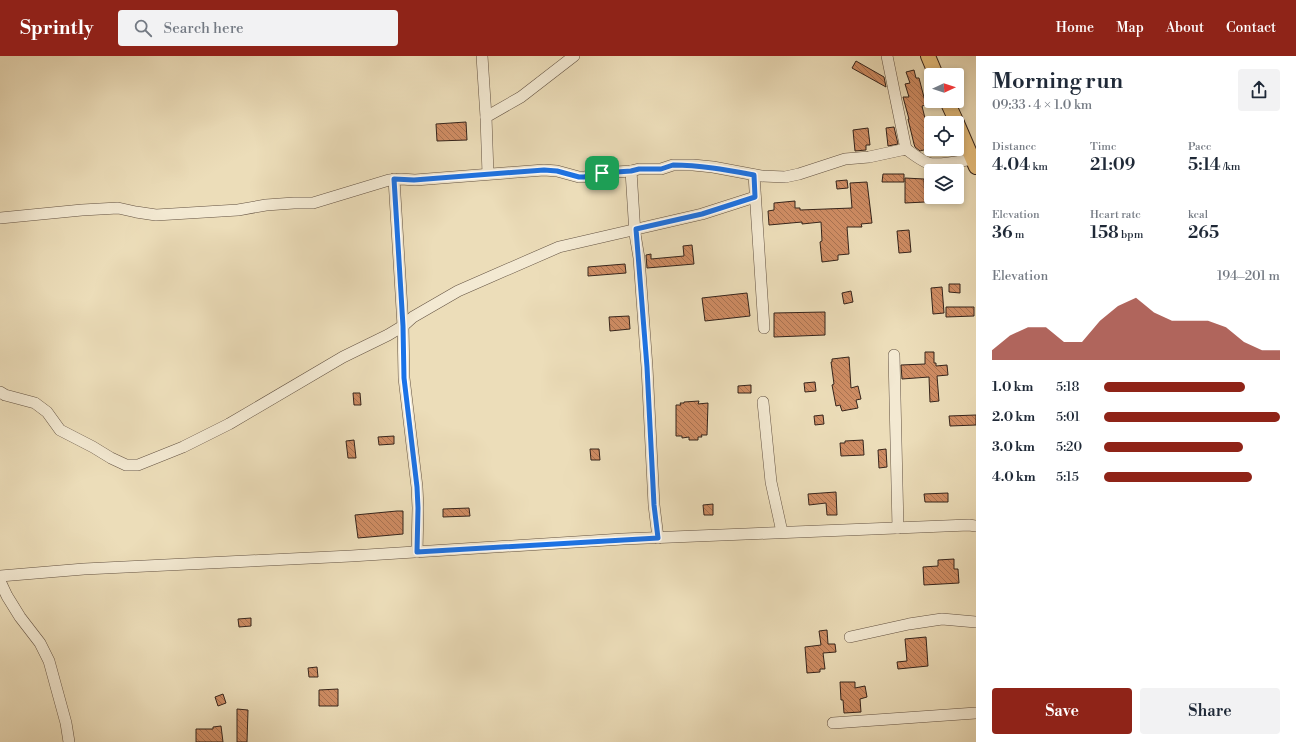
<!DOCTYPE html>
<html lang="en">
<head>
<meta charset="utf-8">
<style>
  body { margin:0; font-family:"Libre Bodoni",serif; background:#f2f2f3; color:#1f2937; height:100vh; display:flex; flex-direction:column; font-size:15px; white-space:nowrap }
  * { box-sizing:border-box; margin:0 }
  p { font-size:13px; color:#747a83 }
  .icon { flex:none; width:22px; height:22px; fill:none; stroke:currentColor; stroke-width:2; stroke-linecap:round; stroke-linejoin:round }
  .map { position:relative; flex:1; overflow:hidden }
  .sheet { display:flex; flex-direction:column; background:#fff; width:320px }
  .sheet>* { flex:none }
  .needle { width:26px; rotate:87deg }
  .buttons { position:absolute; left:924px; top:12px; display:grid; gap:8px }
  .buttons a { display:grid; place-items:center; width:40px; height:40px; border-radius:4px; background:#fff; box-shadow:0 2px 6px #0003; font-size:20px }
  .pin { position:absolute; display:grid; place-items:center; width:34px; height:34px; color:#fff; margin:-17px; border-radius:8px; box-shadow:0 2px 6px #0006 }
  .round { display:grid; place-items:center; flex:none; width:42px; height:42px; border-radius:4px; background:#f2f2f3 }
  .summary { display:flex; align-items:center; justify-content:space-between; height:68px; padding:0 16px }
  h1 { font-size:22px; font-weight:600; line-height:30px }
  .metrics { display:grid; grid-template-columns:repeat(3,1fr); gap:6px; height:68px; padding:4px 16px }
  .metrics div { display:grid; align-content:center }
  .metrics b { font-size:17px; font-weight:600 }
  .metrics small { font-size:11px; font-weight:400 }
  .metrics p { font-size:11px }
  .chart { height:112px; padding:8px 16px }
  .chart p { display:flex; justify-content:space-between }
  .chart svg { width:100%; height:72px; margin-top:4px; fill:#8f2418; opacity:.7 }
  .primary-button { display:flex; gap:8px; margin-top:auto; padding:8px 16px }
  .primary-button a { flex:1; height:46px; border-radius:4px; background:#8f2418; color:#fff; font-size:16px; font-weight:600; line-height:46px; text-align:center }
  .primary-button a+a { background:#f2f2f3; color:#1f2937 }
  ul { padding:0 16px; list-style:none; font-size:13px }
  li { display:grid; grid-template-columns:64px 48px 1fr; align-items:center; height:30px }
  li i { height:10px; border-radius:5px; background:#8f2418 }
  header { display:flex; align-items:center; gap:24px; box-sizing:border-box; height:56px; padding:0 20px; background:#8f2418; color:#fff }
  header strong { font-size:19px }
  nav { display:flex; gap:22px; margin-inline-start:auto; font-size:14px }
  .search { width:280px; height:36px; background:#f2f2f3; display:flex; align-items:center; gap:10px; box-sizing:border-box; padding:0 14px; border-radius:4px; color:#747a83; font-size:15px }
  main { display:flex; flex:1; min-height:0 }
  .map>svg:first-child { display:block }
  .building { fill:url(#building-back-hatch); stroke:#35241b }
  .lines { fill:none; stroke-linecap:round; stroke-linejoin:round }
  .minor-casing { stroke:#635242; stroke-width:12 }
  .major-casing { stroke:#35241b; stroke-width:16 }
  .minor { stroke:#f3e9d2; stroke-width:11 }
  .major { stroke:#e6be7c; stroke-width:14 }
  .route-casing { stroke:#fff; stroke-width:8 }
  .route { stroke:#1a73e8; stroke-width:5 }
</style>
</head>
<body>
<header>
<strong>Sprintly</strong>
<div class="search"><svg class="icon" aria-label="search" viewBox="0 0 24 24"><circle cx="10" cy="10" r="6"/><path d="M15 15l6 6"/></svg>Search here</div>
<nav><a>Home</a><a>Map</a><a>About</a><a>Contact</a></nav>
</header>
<main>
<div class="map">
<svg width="976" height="686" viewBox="0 0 976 686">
  <defs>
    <pattern id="building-back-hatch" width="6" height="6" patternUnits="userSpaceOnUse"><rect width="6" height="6" fill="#ce8c63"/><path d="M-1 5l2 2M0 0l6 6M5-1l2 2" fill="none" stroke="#a87251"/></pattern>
  </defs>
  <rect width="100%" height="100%" fill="#ecddb9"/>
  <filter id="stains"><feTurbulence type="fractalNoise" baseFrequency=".005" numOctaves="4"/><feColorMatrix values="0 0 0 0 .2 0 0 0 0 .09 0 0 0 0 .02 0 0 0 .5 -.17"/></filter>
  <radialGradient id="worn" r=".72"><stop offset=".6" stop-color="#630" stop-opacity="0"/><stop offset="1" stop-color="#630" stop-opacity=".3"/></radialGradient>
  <g class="building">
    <polygon points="856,5 884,21 886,31 852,12"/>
    <polygon points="914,14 916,22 919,22 926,49 922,50 931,87 931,92 920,95 915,91 914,88 908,63 909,63 903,41 909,41 905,28 910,27 906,16"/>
    <polygon points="466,66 467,84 437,85 436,68"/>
    <polygon points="894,71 898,88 888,90 886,72"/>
    <polygon points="868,72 870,89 866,89 866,94 855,95 853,74"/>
    <polygon points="883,118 904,118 904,126 882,126"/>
    <polygon points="905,122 924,123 925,146 905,147"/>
    <polygon points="847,124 848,132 837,133 836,125"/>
    <polygon points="867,126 872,167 861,168 862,171 847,171 849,198 838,199 838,204 822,206 820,186 822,185 821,166 802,168 802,166 769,169 768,155 774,154 774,147 795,145 795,152 800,152 800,154 852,152 850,127"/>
    <polygon points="909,174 911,196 899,197 897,175"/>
    <polygon points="692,189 694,208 647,212 646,199 651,198 651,203 684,200 683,190"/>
    <polygon points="625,208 626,217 588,220 588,211"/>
    <polygon points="949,228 960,228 960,237 949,236"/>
    <polygon points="942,231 944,257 933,258 931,232"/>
    <polygon points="851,235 853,246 844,248 842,237"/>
    <polygon points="747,237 750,260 705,265 702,242"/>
    <polygon points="946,251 974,251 974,260 946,261"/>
    <polygon points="825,256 825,279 774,281 774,257"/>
    <polygon points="629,260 630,273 610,275 609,261"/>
    <polygon points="925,296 934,296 934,307 936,307 936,310 947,309 948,319 937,320 939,345 930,346 929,321 902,323 901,309 925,308"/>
    <polygon points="849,301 851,332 858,330 861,343 856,344 858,352 842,355 840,349 836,350 832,329 834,328 831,306 832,306 832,303"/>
    <polygon points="815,326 816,335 805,336 804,327"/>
    <polygon points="751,329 751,337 738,337 738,330"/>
    <polygon points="353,337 360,337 361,349 354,349"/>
    <polygon points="699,345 698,348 708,347 707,379 701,379 702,381 698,381 698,384 689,384 689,381 682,382 682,380 676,380 676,349 681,349 680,347 684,347 684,346"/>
    <polygon points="823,359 824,368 815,369 814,360"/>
    <polygon points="976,359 976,369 950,370 949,360"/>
    <polygon points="394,380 394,388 379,389 378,381"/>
    <polygon points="354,384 356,402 348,402 346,385"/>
    <polygon points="863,384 864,399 841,400 840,387 845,387 845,385"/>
    <polygon points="590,393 599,393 600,404 591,404"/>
    <polygon points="886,393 887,411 879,412 878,394"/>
    <polygon points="836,436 837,459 827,459 826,447 809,449 808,438"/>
    <polygon points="948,437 948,446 925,446 924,438"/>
    <polygon points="713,448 713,459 704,459 703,449"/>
    <polygon points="469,452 470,460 443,461 443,453"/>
    <polygon points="397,455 403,455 403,478 358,482 355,459"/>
    <polygon points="954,503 954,513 958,513 959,527 924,529 923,511 938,510 938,504"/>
    <polygon points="251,562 251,570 239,571 238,563"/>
    <polygon points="827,574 828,588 835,588 836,596 823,597 825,613 820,613 820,616 807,617 805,591 821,589 819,575"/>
    <polygon points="926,581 928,610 898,613 897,606 907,605 905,583"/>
    <polygon points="317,611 318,621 309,621 308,612"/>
    <polygon points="840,626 855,626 855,632 865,630 867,641 860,643 861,656 844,657 843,644 841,644"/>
    <polygon points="338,633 338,650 319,650 319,634"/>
    <polygon points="223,638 226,647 218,650 215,641"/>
    <polygon points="237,653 248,654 247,686 237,686"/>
    <polygon points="221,670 223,686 196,686 196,673 213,673 213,671"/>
  </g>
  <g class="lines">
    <g class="minor-casing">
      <g id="minor">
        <polyline points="482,0 486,61"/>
        <polyline points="887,0 906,93"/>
        <polyline points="631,115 635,178 639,202 647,311 654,449 658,482"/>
        <polyline points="488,118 486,61 521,41 574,0"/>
        <polyline points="754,119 764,272"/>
        <polyline points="394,123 403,270 404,322 417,431 418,452 417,496"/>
        <path d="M0,162L82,154L118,152L136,156L156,159L238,154L266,149L294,147H313L389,124L401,123L415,124L544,114L557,115L579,121H584L602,117L631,115L639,113H661L673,109H693L713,111L761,120L785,121L799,118L845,103L869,101L906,93C913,98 920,104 928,107C938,110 961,105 973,103"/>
        <polyline points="894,299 898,472"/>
        <polyline points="0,336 5,339 35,347 47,356 60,374 93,391 111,402 126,409 138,409 183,391 229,368 343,301 388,279 403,270 413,261 458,235 490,221 559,191 702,158 755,141"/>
        <polyline points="763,346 771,426 782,476"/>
        <polyline points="0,520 84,513 351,500 623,483 969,469 976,470"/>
        <polyline points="0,525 7,540 20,561 40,587 49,605 66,667 69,686"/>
        <polyline points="850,581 909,568 942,563 976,566"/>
        <polyline points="833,667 976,657"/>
      </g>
    </g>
    <g class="major-casing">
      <g id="major">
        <polyline points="928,0 936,19"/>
        <polyline points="947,45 957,67"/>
        <polyline points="957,67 976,111"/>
      </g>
    </g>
    <use href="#minor" class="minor"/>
    <use href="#major" class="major"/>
  </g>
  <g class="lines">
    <g class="route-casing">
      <path id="route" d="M673,109C701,109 727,114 754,119L755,141L702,158L636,173L647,311L654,449L658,482L417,496L418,452L417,431L404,322L403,270L394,123L414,124L544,114L557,115L579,121H584L602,117L631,115L639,113H661Z"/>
    </g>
    <use href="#route" class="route"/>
  </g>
  <rect width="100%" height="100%" filter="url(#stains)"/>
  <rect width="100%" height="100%" fill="url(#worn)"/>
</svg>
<div class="buttons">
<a><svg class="needle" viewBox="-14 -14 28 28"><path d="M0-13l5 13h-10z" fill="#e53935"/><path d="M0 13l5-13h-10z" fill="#747a83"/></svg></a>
<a><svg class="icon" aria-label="locate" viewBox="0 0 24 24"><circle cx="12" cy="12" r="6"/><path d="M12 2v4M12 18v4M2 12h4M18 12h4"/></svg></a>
<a><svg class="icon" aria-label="layers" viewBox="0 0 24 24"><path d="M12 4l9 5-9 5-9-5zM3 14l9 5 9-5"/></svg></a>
</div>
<div class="pin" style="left:602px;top:117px;background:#1e9e55"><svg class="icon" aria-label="arrive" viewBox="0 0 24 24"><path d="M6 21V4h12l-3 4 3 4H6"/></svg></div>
</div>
<section class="sheet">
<div class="summary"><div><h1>Morning run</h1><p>09:33 · 4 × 1.0 km</p></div><a class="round"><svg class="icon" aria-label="share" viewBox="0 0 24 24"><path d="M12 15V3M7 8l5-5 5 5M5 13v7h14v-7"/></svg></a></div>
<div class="metrics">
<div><p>Distance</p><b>4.04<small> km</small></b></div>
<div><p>Time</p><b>21:09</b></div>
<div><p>Pace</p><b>5:14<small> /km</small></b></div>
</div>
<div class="metrics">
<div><p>Elevation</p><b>36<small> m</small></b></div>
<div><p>Heart rate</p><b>158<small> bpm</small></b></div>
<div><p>kcal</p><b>265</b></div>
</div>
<div class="chart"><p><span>Elevation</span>194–201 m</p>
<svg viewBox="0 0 160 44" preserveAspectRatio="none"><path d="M0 44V38L10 29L20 24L30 24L40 33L50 33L60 20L70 11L80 6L90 15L100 20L110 20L120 20L130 24L140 33L150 38L160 38V44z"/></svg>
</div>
<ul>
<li><b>1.0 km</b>5:18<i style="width:80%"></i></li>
<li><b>2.0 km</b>5:01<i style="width:100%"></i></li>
<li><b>3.0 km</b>5:20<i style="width:79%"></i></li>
<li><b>4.0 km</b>5:15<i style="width:84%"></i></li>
</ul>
<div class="primary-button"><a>Save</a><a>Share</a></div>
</section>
</main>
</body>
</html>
